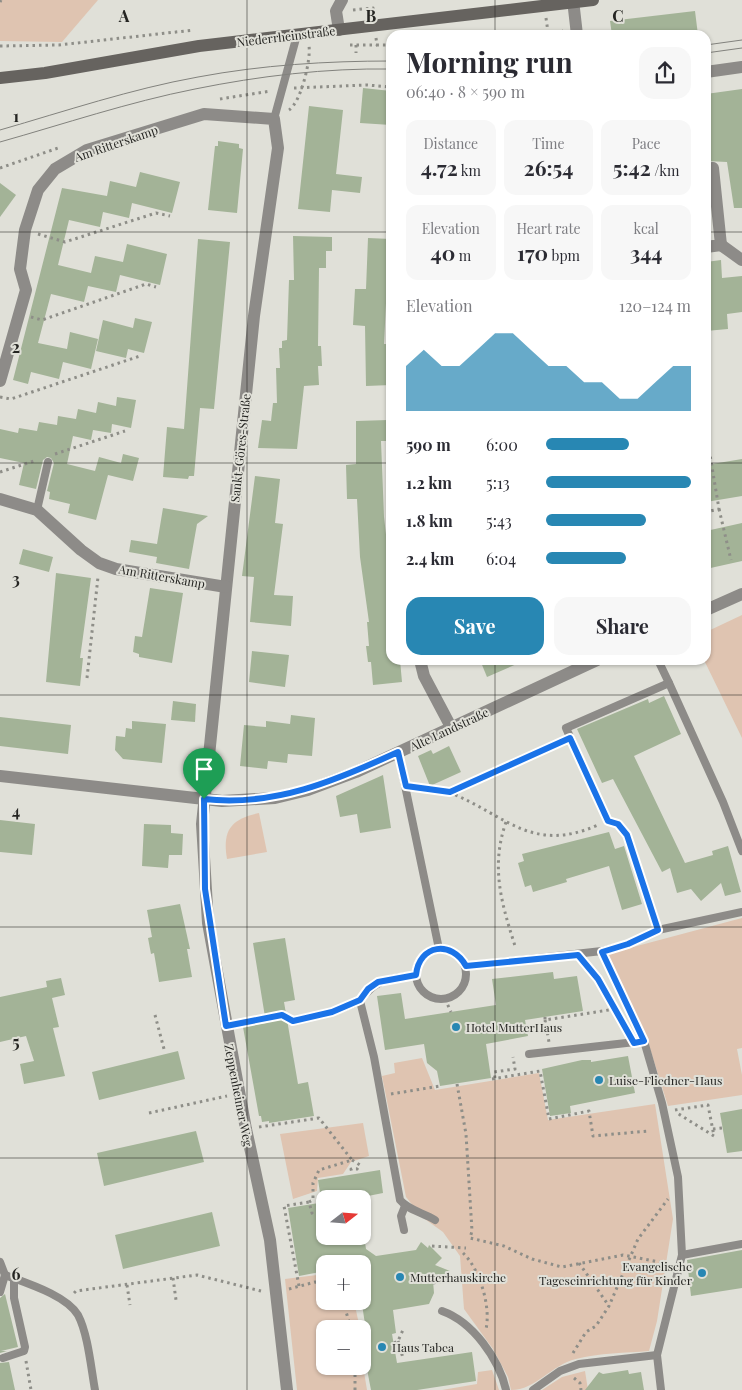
<!DOCTYPE html>
<html lang="en">
<head>
<meta charset="utf-8">
<style>
  body { margin:0; font-family:"Playfair Display",serif; background:#f7f7f7; color:#2b2b33; height:100vh; display:flex; flex-direction:column; font-size:19px; white-space:nowrap }
  * { box-sizing:border-box; margin:0 }
  p { font-size:16px; color:#7c7c81 }
  .icon { flex:none; width:28px; height:28px; fill:none; stroke:currentColor; stroke-width:2; stroke-linecap:round; stroke-linejoin:round }
  .map { position:relative; flex:1; overflow:hidden }
  .panel { position:absolute; left:386px; top:30px; width:325px; height:635px; display:flex; flex-direction:column; background:#fff; border-radius:15px; box-shadow:0 1px 4px #0004 }
  .panel>* { flex:none }
  .needle { width:32px; rotate:73deg }
  .fabs { position:absolute; left:316px; top:1190px; display:grid; gap:10px }
  .fabs a { display:grid; place-items:center; width:55px; height:55px; border-radius:10px; background:#fff; box-shadow:0 1px 4px #0004; font-size:25px }
  .pin { position:absolute; display:grid; place-items:center; width:42px; height:42px; color:#fff; margin:-51px -21px; border-radius:50% 50% 50% 0; rotate:-45deg; box-shadow:0 0 5px #0007 }
  .pin .icon { rotate:45deg }
  .round { display:grid; place-items:center; flex:none; width:52px; height:52px; border-radius:15px; background:#f7f7f7 }
  .headline { display:flex; align-items:center; justify-content:space-between; height:85px; padding:0 20px }
  h1 { font-size:28px; font-weight:700; line-height:38px }
  .stats { display:grid; grid-template-columns:repeat(3,1fr); gap:8px; height:85px; padding:5px 20px }
  .stats div { display:grid; align-content:center; border-radius:12px; background:#f7f7f7; text-align:center }
  .stats b { font-size:21px; font-weight:700 }
  .stats small { font-size:14px; font-weight:400 }
  .stats p { font-size:14px }
  .chart { height:140px; padding:10px 20px }
  .chart p { display:flex; justify-content:space-between }
  .chart svg { width:100%; height:90px; margin-top:5px; fill:#2887b3; opacity:.7 }
  .cta { display:flex; gap:10px; margin-top:auto; padding:10px 20px }
  .cta a { flex:1; height:58px; border-radius:15px; background:#2887b3; color:#fff; font-size:20px; font-weight:700; line-height:58px; text-align:center }
  .cta a+a { background:#f7f7f7; color:#2b2b33 }
  ul { padding:0 20px; list-style:none; font-size:16px }
  li { display:grid; grid-template-columns:80px 60px 1fr; align-items:center; height:38px }
  li i { height:12px; border-radius:6px; background:#2887b3 }
  .map>svg:first-child { display:block }
  .green { fill:#dfc4b1 }
  .building { fill:#a3b397 }
  .lines { fill:none; stroke-linecap:round; stroke-linejoin:round }
  .path { stroke:#8e8e88; stroke-width:3; stroke-dasharray:2.5 4; stroke-linecap:butt }
  .lane { stroke:#8d8b88; stroke-width:8 }
  .street { stroke:#8d8b88; stroke-width:12 }
  .secondary { stroke:#66635f; stroke-width:12 }
  .tram { stroke:#82827d; stroke-width:1 }
  .route-casing { stroke:#fff; stroke-width:10 }
  .route { stroke:#1a73e8; stroke-width:6 }
  .grid { fill:none; stroke:#252522; stroke-width:1; stroke-opacity:0.55 }
  .poi-dot { fill:#2887b3; stroke:#e0e0d8; stroke-width:2 }
  .labels { text-anchor:middle; dominant-baseline:central; stroke-width:4; stroke-linejoin:round; paint-order:stroke }
  .street-label { font-size:12px; fill:#252522; stroke:#e0e0d8 }
  .poi-label { font-size:12px; fill:#252522; stroke:#e0e0d8; text-anchor:start }
  .grid-label { font-size:16px; text-anchor:middle; font-weight:bold; fill:#252522; stroke:#e0e0d8; stroke-width:4; stroke-linejoin:round; paint-order:stroke }
</style>
</head>
<body>
<div class="map">
<svg width="742" height="1390" viewBox="0 0 742 1390">
  <rect width="100%" height="100%" fill="#e0e0d8"/>
  <g class="green">
    <polygon points="0,0 98,0 62,42 0,41"/>
    <polygon points="742,615 742,738 704,660 706,660 706,632"/>
    <path d="M259,813L267,852L227,859C222,830 231,819 259,813Z"/>
    <polygon points="742,918 742,1048 737,1049 742,1075 742,1095 668,1106 647,1039 607,954"/>
    <path d="M422,1058L435,1090L539,1073L548,1120L655,1104L673,1219L657,1321L649,1351C626,1353 599,1353 576,1359C551,1365 536,1390 511,1390L508,1377L493,1349L464,1309L460,1256L443,1232L422,1217L406,1197L382,1076L395,1073L394,1063Z"/>
    <polygon points="363,1123 369,1156 351,1162 343,1174 318,1178 317,1191 293,1199 280,1134"/>
    <polygon points="325,1274 325,1301 354,1301 360,1329 325,1329 325,1366 363,1366 367,1390 297,1390 285,1279"/>
    <polygon points="492,1370 499,1390 442,1390 477,1384 478,1372"/>
    <polygon points="585,1371 588,1390 542,1390 562,1377"/>
  </g>
  <g class="building">
    <polygon points="695,11 698,35 612,35 610,21"/>
    <polygon points="363,88 391,91 391,125 360,123"/>
    <polygon points="742,89 742,208 734,208 727,162 706,161 706,94"/>
    <polygon points="309,106 343,110 336,174 362,177 360,193 332,190 330,212 298,209"/>
    <polygon points="218,141 239,144 239,148 243,149 237,213 208,210 215,146 218,146"/>
    <polygon points="140,172 180,182 172,213 132,203 129,218 103,212 100,227 69,220 58,265 91,273 95,256 123,262 127,244 167,254 160,285 120,275 116,292 88,286 84,302 51,294 38,343 67,349 70,332 98,339 91,369 63,362 59,379 31,372 28,384 13,380 62,188 107,196 110,181 136,187"/>
    <polygon points="0,183 16,195 0,217"/>
    <polygon points="293,236 332,237 332,251 326,251 326,268 319,268 318,346 321,346 322,366 318,366 319,385 304,386 297,449 258,448 262,420 271,421 273,403 277,403 276,368 280,368 279,348 282,348 282,341 287,340 289,280 294,280"/>
    <polygon points="368,238 391,239 391,283 387,283 384,344 391,344 391,385 366,386 365,326 353,325 355,289 366,289"/>
    <polygon points="198,239 230,242 214,409 200,408 194,476 189,476 188,479 163,477 167,427 184,429"/>
    <polygon points="721,260 722,278 742,276 742,312 727,314 728,329 706,331 706,262"/>
    <polygon points="135,318 152,322 144,353 128,349 126,358 96,351 103,320 133,328"/>
    <polygon points="117,397 136,400 131,428 112,424 111,433 93,430 91,440 73,436 67,464 95,471 99,457 121,463 123,454 139,458 133,481 108,475 96,520 68,513 70,504 49,499 50,492 47,491 54,463 51,458 47,457 43,460 36,489 19,485 24,463 0,458 0,429 18,433 19,428 37,431 39,422 57,425 58,416 76,419 78,409 96,413 98,402 116,406"/>
    <polygon points="388,420 389,441 381,441 384,517 391,578 391,660 400,660 402,682 373,685 371,662 368,662 366,646 369,646 367,622 369,622 360,557 357,499 347,499 346,465 356,464 356,421"/>
    <polygon points="742,459 742,496 706,502 706,465"/>
    <polygon points="255,476 280,479 275,523 283,524 274,595 293,596 291,626 250,622 254,577 242,576"/>
    <polygon points="163,508 208,516 197,524 189,569 156,563 157,557 129,552 131,540 157,544"/>
    <polygon points="742,523 742,561 706,569 706,531"/>
    <polygon points="23,549 53,557 49,572 19,564"/>
    <polygon points="56,573 91,578 82,644 80,658 83,658 80,686 46,682"/>
    <polygon points="150,588 183,593 172,663 139,657 139,654 133,652 135,636 142,637"/>
    <polygon points="252,651 289,655 285,687 249,682"/>
    <polygon points="480,660 526,660 487,677"/>
    <polygon points="664,696 681,734 634,756 685,863 713,855 712,851 728,846 741,892 725,896 721,883 701,901 691,889 677,893 670,868 662,872 613,779 602,783 577,729 648,699 649,703"/>
    <polygon points="173,701 196,704 195,722 171,720"/>
    <polygon points="291,715 315,718 312,756 288,754 287,763 268,761 267,769 240,766 244,725 266,727 266,721 290,724"/>
    <polygon points="0,717 71,725 68,754 0,746"/>
    <polygon points="132,721 166,724 162,763 123,759 115,750 116,736 125,737 126,728 132,729"/>
    <polygon points="449,746 461,772 430,786 418,756 431,750 433,754"/>
    <polygon points="383,775 391,828 360,833 357,814 340,817 336,796"/>
    <polygon points="0,820 35,824 32,855 0,852"/>
    <polygon points="144,824 171,825 171,833 183,834 182,855 169,855 168,868 142,866"/>
    <polygon points="609,832 615,849 624,846 642,904 622,910 609,866 566,879 567,882 533,892 531,885 525,887 518,863 524,861 522,854"/>
    <polygon points="180,904 190,949 187,949 192,977 159,982 154,953 151,954 148,938 152,937 147,910"/>
    <polygon points="285,938 295,1000 284,1002 298,1084 308,1082 314,1116 269,1123 269,1121 262,1122 261,1116 259,1116 243,1027 266,1023 253,943"/>
    <polygon points="553,972 554,979 577,976 583,1011 525,1020 528,1036 486,1044 491,1078 440,1086 437,1071 427,1063 424,1044 385,1050 377,996 401,993 405,1019 496,1005 492,979"/>
    <polygon points="61,978 65,995 52,998 59,1027 53,1028 65,1076 24,1084 20,1064 34,1061 26,1036 0,1042 0,997 47,987 46,981"/>
    <polygon points="178,1051 185,1079 99,1100 92,1072"/>
    <polygon points="628,1056 635,1093 570,1106 571,1113 550,1116 542,1069 582,1060 591,1060 591,1062"/>
    <polygon points="742,1109 742,1151 727,1153 720,1113"/>
    <polygon points="196,1131 204,1162 104,1186 97,1153"/>
    <polygon points="380,1170 383,1193 368,1196 368,1199 321,1199 318,1180"/>
    <polygon points="325,1202 325,1236 364,1236 366,1249 376,1256 416,1250 421,1242 428,1248 429,1245 442,1258 435,1265 450,1271 433,1281 434,1293 429,1304 393,1310 396,1333 392,1334 397,1363 472,1352 476,1381 417,1390 371,1390 365,1359 370,1358 362,1304 362,1264 345,1264 344,1258 318,1262 320,1272 299,1276 288,1208"/>
    <polygon points="212,1212 220,1246 123,1269 115,1235"/>
    <polygon points="742,1250 742,1288 691,1296 687,1260"/>
    <polygon points="5,1294 18,1347 1,1351 7,1351 0,1353 0,1298"/>
    <polygon points="9,1362 15,1390 0,1390 0,1363"/>
    <polygon points="628,1370 629,1374 641,1372 644,1390 585,1390 599,1372 603,1374"/>
  </g>
  <g class="lines">
    <g class="path">
      <polyline points="0,2 1,0"/>
      <polyline points="353,10 373,8 373,12"/>
      <polyline points="546,18 548,32"/>
      <polyline points="543,33 563,31"/>
      <polyline points="530,34 530,35"/>
      <polyline points="376,38 377,45 391,45"/>
      <polyline points="350,45 377,45"/>
      <polyline points="356,45 356,53"/>
      <polyline points="0,46 59,45 194,30"/>
      <polyline points="294,88 367,85 391,87"/>
      <polyline points="220,99 271,91"/>
      <path d="M289,110C301,102 311,60 309,46"/>
      <polyline points="0,168 61,147"/>
      <polyline points="38,234 65,242 156,213 170,216"/>
      <polyline points="31,317 42,320 146,284 156,287"/>
      <polyline points="0,397 11,399 140,356"/>
      <polyline points="706,431 719,509 706,512"/>
      <polyline points="55,454 125,431"/>
      <polyline points="0,472 37,460"/>
      <polyline points="719,509 731,560"/>
      <polyline points="87,678 98,577"/>
      <path d="M417,787C427,789 441,789 451,793C507,816 532,854 598,825"/>
      <polyline points="450,792 561,742"/>
      <path d="M506,822C490,868 502,905 516,949"/>
      <polyline points="586,965 608,997"/>
      <polyline points="445,999 451,1012"/>
      <polyline points="155,1015 164,1049"/>
      <polyline points="545,1017 545,1020 615,1009"/>
      <polyline points="545,1020 549,1042"/>
      <polyline points="241,1023 284,1016"/>
      <polyline points="495,1078 494,1072 515,1069 513,1057"/>
      <polyline points="492,1079 540,1071 549,1119 589,1111 593,1136 648,1131"/>
      <polyline points="457,1084 466,1134 472,1231 470,1238 504,1246 532,1259 562,1267 623,1255 669,1264"/>
      <polyline points="391,1094 440,1086"/>
      <polyline points="675,1110 708,1105 714,1136 677,1113"/>
      <polyline points="149,1113 227,1096"/>
      <polyline points="259,1127 319,1118 352,1160 319,1170 313,1183 313,1200 309,1202"/>
      <polyline points="713,1129 722,1128"/>
      <polyline points="352,1160 360,1165 357,1169 351,1169 352,1173"/>
      <polyline points="432,1246 466,1248"/>
      <path d="M463,1253C480,1269 491,1307 486,1329"/>
      <polyline points="579,1263 609,1306"/>
      <polyline points="318,1265 325,1264"/>
      <polyline points="173,1278 176,1300"/>
      <polyline points="433,1283 451,1280"/>
      <polyline points="127,1285 130,1305"/>
      <polyline points="299,1286 284,1206 309,1202 312,1213 308,1214"/>
      <polyline points="289,1289 315,1282 325,1284"/>
      <polyline points="74,1293 76,1291 197,1275 261,1291"/>
      <polyline points="343,1301 351,1329"/>
      <polyline points="344,1303 355,1301"/>
      <polyline points="362,1338 367,1337"/>
      <polyline points="398,1341 403,1358"/>
      <polyline points="394,1343 398,1341 403,1330"/>
      <polyline points="401,1348 410,1350"/>
      <polyline points="573,1353 586,1332 596,1326 609,1306 638,1239 668,1199"/>
      <polyline points="26,1361 31,1390"/>
      <polyline points="574,1378 580,1383 581,1390"/>
      <polyline points="355,1390 355,1366"/>
    </g>
    <g class="lane">
      <polyline points="274,119 297,35"/>
      <polyline points="37,510 48,462"/>
      <polyline points="658,660 669,683"/>
      <polyline points="398,752 439,949"/>
      <polyline points="658,930 627,835 618,824 608,821 566,728 669,683 723,802 742,851"/>
      <circle cx="441" cy="974" r="25"/>
      <polyline points="602,951 628,944 658,930 742,912"/>
      <polyline points="466,966 602,951 644,1041 662,1103 678,1177 682,1255 657,1355 661,1390"/>
      <path d="M416,975C390,979 376,978 360,1001L374,1057L400,1200C408,1210 424,1213 435,1220"/>
      <polyline points="293,1021 332,1012 360,1001"/>
      <polyline points="529,1054 644,1041"/>
      <polyline points="404,1230 401,1216 405,1206"/>
      <polyline points="682,1255 742,1244"/>
      <polyline points="0,1262 5,1275 0,1292"/>
      <path d="M5,1275C26,1283 66,1295 78,1315C88,1334 91,1368 95,1390"/>
      <path d="M442,1311C473,1322 499,1359 506,1390"/>
      <polyline points="3,1358 24,1351 25,1347 14,1298 14,1279"/>
      <polyline points="533,1390 560,1371 579,1364 657,1355"/>
    </g>
    <g class="street">
      <polyline points="573,0 577,35"/>
      <polyline points="339,30 336,11 342,0"/>
      <polyline points="706,72 742,67"/>
      <polyline points="706,169 713,168 721,245 706,247"/>
      <polyline points="721,245 742,260"/>
      <polyline points="0,381 26,290 20,269 25,230 38,190 55,169 87,150 204,114 274,119 278,148 254,316 202,824 208,923 246,1129 270,1240 287,1390"/>
      <polyline points="0,499 37,510 81,550 99,563 116,569 226,587"/>
      <polyline points="706,610 742,594"/>
      <polyline points="420,660 424,676 451,727"/>
      <polyline points="0,776 222,801 275,798 308,790 356,772 597,660"/>
    </g>
    <polyline class="secondary" points="0,78 45,73 199,46 593,0"/>
    <g class="tram">
      <polyline points="706,45 742,40"/>
      <polyline points="706,53 742,48"/>
      <path d="M0,130C66,111 131,89 198,77C262,65 327,61 391,61"/>
      <path d="M0,142C64,124 129,102 195,89C259,76 326,68 391,69"/>
    </g>
  </g>
  <g class="lines">
    <g class="route-casing">
      <path id="route" d="M570,738L608,821L618,824L627,835L658,930L628,944L602,952L644,1041L634,1043L598,979L578,955L466,966C452,940 419,944 416,975L378,982L368,989L360,1000L332,1012L293,1021L282,1015L226,1026L205,889L204,799C274,807 335,781 398,752L406,786L450,792Z"/>
    </g>
    <use href="#route" class="route"/>
  </g>
  <path class="grid" d="M247,0V1390M495,0V35M0,232H391M706,232H742M0,463H391M706,463H742M495,660V1390M0,695H742M0,927H742M0,1158H742"/>
  <g class="poi-dot">
    <circle cx="456" cy="1027" r="5"/>
    <circle cx="599" cy="1080" r="5"/>
    <circle cx="702" cy="1273" r="5"/>
    <circle cx="400" cy="1277" r="5"/>
    <circle cx="382" cy="1347" r="5"/>
  </g>
  <g class="labels">
    <g class="street-label">
      <text transform="translate(286 36) rotate(-7)">Niederrheinstraße</text>
      <text transform="translate(116 143) rotate(-19)">Am Ritterskamp</text>
      <text transform="translate(240 448) rotate(-84)">Sankt-Göres-Straße</text>
      <text transform="translate(162 576) rotate(10)">Am Ritterskamp</text>
      <text transform="translate(449 729) rotate(-25)">Alte Landstraße</text>
      <text transform="translate(239 1095) rotate(79)">Zeppenheimer Weg</text>
    </g>
    <g class="poi-label">
      <text x="466" y="1027">Hotel MutterHaus</text>
      <text x="609" y="1080">Luise-Fliedner-Haus</text>
      <text x="692" y="1266" text-anchor="end">Evangelische<tspan x="692" dy="14">Tageseinrichtung für Kinder</tspan></text>
      <text x="410" y="1277">Mutterhauskirche</text>
      <text x="392" y="1347">Haus Tabea</text>
    </g>
  </g>
  <g class="grid-label">
    <text x="124" y="22">A</text>
    <text x="371" y="22">B</text>
    <text x="618" y="22">C</text>
    <text x="16" y="122">1</text>
    <text x="16" y="353">2</text>
    <text x="16" y="585">3</text>
    <text x="16" y="817">4</text>
    <text x="16" y="1048">5</text>
    <text x="16" y="1280">6</text>
  </g>
</svg>
<div class="fabs">
<a><svg class="needle" viewBox="-14 -14 28 28"><path d="M0-13l5 13h-10z" fill="#e53935"/><path d="M0 13l5-13h-10z" fill="#7c7c81"/></svg></a>
<a>+</a>
<a>−</a>
</div>
<div class="pin" style="left:204px;top:799px;background:#1e9e55"><svg class="icon" aria-label="arrive" viewBox="0 0 24 24"><path d="M6 21V4h12l-3 4 3 4H6"/></svg></div>
<section class="panel">
<div class="headline"><div><h1>Morning run</h1><p>06:40 · 8 × 590 m</p></div><a class="round"><svg class="icon" aria-label="share" viewBox="0 0 24 24"><path d="M12 15V3M7 8l5-5 5 5M5 13v7h14v-7"/></svg></a></div>
<div class="stats">
<div><p>Distance</p><b>4.72<small> km</small></b></div>
<div><p>Time</p><b>26:54</b></div>
<div><p>Pace</p><b>5:42<small> /km</small></b></div>
</div>
<div class="stats">
<div><p>Elevation</p><b>40<small> m</small></b></div>
<div><p>Heart rate</p><b>170<small> bpm</small></b></div>
<div><p>kcal</p><b>344</b></div>
</div>
<div class="chart"><p><span>Elevation</span>120–124 m</p>
<svg viewBox="0 0 160 44" preserveAspectRatio="none"><path d="M0 44V22L10 14L20 22L30 22L40 14L50 6L60 6L70 14L80 22L90 22L100 30L110 30L120 38L130 38L140 30L150 22L160 22V44z"/></svg>
</div>
<ul>
<li><b>590 m</b>6:00<i style="width:57%"></i></li>
<li><b>1.2 km</b>5:13<i style="width:100%"></i></li>
<li><b>1.8 km</b>5:43<i style="width:69%"></i></li>
<li><b>2.4 km</b>6:04<i style="width:55%"></i></li>
</ul>
<div class="cta"><a>Save</a><a>Share</a></div>
</section>
</div>
</body>
</html>
